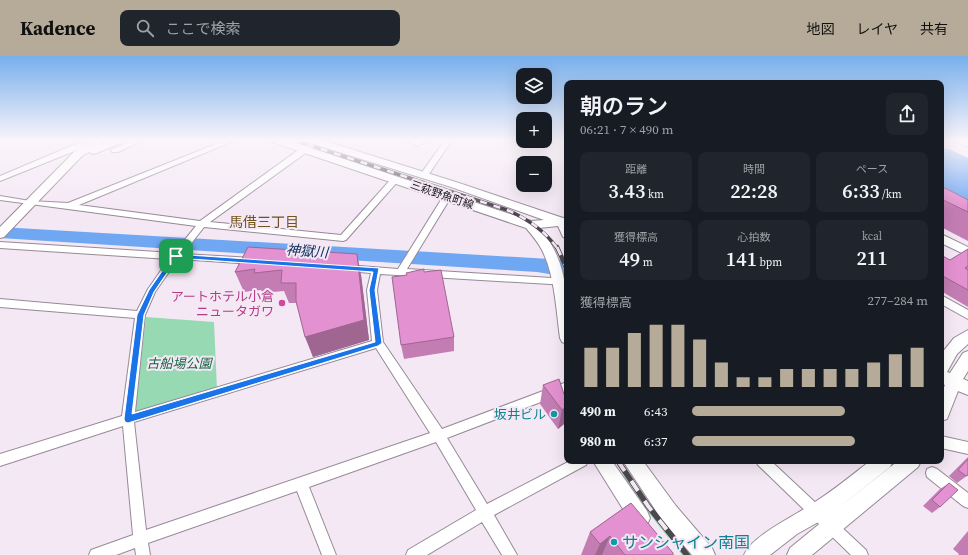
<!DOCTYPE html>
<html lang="ja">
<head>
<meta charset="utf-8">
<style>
  body { margin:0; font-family:"Source Serif 4","Noto Sans JP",serif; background:#20242c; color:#f1f3f6; height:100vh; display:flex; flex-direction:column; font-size:15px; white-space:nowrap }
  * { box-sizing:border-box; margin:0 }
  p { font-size:13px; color:#9ea1a6 }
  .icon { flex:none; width:22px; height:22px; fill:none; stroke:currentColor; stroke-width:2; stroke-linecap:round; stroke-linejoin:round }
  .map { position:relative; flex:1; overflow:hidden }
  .drawer { position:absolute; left:564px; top:24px; width:380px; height:384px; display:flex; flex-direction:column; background:#171b24; border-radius:8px; box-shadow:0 4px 16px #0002 }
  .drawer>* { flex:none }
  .fabs { position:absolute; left:516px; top:12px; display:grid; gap:8px }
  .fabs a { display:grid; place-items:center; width:36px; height:36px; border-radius:8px; background:#171b24; box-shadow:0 4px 16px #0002; font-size:20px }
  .pin { position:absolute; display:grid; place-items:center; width:34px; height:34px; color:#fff; margin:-17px; border-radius:8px; box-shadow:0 2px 6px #0006 }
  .round { display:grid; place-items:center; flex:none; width:42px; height:42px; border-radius:8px; background:#20242c }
  .overview { display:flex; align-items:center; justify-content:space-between; height:68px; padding:0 16px }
  h1 { font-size:22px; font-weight:600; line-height:30px }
  .figures { display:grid; grid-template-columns:repeat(3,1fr); gap:6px; height:68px; padding:4px 16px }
  .figures div { display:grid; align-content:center; border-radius:8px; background:#20242c; text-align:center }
  .figures b { font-size:20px; font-weight:600 }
  .figures small { font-size:11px; font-weight:400 }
  .figures p { font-size:11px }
  .chart { height:112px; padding:8px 16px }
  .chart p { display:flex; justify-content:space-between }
  .chart svg { width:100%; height:72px; margin-top:4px; stroke:#b6ab98; stroke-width:6 }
  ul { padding:0 16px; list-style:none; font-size:13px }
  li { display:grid; grid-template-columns:64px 48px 1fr; align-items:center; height:30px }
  li i { height:10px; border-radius:5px; background:#b6ab98 }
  header { display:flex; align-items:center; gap:24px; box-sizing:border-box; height:56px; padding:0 20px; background:#b6ab98; color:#111 }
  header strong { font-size:19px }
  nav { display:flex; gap:22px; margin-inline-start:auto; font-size:14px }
  .search { width:280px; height:36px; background:#20242c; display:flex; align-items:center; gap:10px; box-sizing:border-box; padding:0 14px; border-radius:8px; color:#9ea1a6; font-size:15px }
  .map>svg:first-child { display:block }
  .green { fill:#96d9b2 }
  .water { fill:#70a7f3 }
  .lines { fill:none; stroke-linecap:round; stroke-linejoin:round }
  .street-casing { stroke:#958a96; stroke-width:2 }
  .secondary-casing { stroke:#958a96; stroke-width:2 }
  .street { fill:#fff; fill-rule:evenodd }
  .secondary { fill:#fff; fill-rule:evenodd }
  .rail-far2-casing { stroke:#4c464d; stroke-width:3.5 }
  .rail-far1-casing { stroke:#4c464d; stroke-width:4.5 }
  .rail-casing { stroke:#4c464d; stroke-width:5.5 }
  .rail-far2 { stroke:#f4e8f5; stroke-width:2.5; stroke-dasharray:7; stroke-linecap:butt }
  .rail-far1 { stroke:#f4e8f5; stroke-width:3; stroke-dasharray:9; stroke-linecap:butt }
  .rail { stroke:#f4e8f5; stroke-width:4; stroke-dasharray:12; stroke-linecap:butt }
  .wall { fill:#c37db3 }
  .shaded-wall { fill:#9f6692 }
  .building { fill:#e391d0; stroke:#9f6692 }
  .route { fill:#1a73e8; stroke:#fff; fill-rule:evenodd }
  .hotel-dot { fill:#d1479c; stroke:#f4e8f5; stroke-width:1.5 }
  .culture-dot { fill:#0f9aa8; stroke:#f4e8f5; stroke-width:1.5 }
  .labels { text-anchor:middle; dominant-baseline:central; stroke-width:4; stroke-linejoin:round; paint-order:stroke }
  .far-street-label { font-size:11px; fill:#181419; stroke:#f4e8f5 }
  .hotel-label { font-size:13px; fill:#b23c85; stroke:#f4e8f5; text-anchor:end }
  .park-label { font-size:13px; font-style:italic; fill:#156340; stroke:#f4e8f5 }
  .culture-label { font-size:13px; fill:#0d838f; stroke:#f4e8f5; text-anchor:end }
  .neighbourhood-label { font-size:14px; fill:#6f521c; stroke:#f4e8f5 }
  .water-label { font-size:14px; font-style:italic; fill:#082d5c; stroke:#f4e8f5 }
  .near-culture-label { font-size:16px; fill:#0d838f; stroke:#f4e8f5; text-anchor:start }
</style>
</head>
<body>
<header>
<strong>Kadence</strong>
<div class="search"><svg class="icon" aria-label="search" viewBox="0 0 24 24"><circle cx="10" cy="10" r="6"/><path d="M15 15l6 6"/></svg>ここで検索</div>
<nav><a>地図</a><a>レイヤ</a><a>共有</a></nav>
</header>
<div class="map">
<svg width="968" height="499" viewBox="0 0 968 499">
  <rect width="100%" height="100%" fill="#f4e8f5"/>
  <g class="green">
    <polygon points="146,261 214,266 217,334 135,356"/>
    <polygon points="615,405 621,405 645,441 693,499 682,499 637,442"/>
  </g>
  <g class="water">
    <polygon points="941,92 949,93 968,102 968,159 941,145"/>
    <polygon points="0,171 567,204 567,221 537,216 0,182"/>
  </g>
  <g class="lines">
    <g class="street-casing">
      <g id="street">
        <polygon points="94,84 100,86 77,94 0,125 0,120 71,90"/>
        <polygon points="133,84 143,84 118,96 112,96 111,94"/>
        <path d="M226,84H236L79,149L200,165L312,84H317L319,86L318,88L210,166L341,179L392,122H395L399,124L346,184L343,185L204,171L183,198L253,202L258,205L253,208L178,203L155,236L145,259L135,356L372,285L367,234L371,217L347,215L342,212L347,209L398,213L444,139H450L451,141L407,213L567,223V229L380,218L377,234L383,286L442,373L567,326V336L447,382L487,448L570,405H588L586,409L494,459L517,499H502L482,466L427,499H406L408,494L476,454L436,386L309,431L336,499H322L297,435L148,487L150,499H136L135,492L116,499H89L91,494L133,479L123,370L0,410V398L122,360L135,262L0,251V243L137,255L148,233L169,203L0,192V186L174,197L196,170L0,144V140L30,145L68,147ZM376,292L430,377L146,474L134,366Z"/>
        <polygon points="404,84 428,84 417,90"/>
        <polygon points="445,84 452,84 427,121 421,121 420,119"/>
        <polygon points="954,84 964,84 968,86 968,91"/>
        <polygon points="941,239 968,254 968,263 941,248"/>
        <polygon points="941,380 968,386 968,398 941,392"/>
        <polygon points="756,405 771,405 866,494 868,499 851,499 758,409"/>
        <polygon points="932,411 937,413 968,437 968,452 963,450 927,421 926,417 927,413"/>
      </g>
    </g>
    <g class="secondary-casing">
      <g id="secondary">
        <polygon points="93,84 106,84 100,89 112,84 127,84 97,97 93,98 89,96 82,100 4,181 0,182 0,171 74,96"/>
        <path d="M271,84H287L531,165L544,164L451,131L307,86L306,84H322L459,127L563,162L567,161V182L563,181L558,170L539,172C570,206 567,245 567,288L562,286L560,282C556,253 555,220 542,194C538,186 532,179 526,172L272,86Z"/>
        <polygon points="941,178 968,191 968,200 941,187"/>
        <polygon points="968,274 968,288 957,298 947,316 950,317 963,297 968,295 968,315 963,323 968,325 968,339 958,335 947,363 941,365 941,338 945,329 941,327 941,298 954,282"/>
        <polygon points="593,405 612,405 647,455 650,462 647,469 640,472 633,469"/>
        <polygon points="623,405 643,405 676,450 712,492 715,499 692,499 662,464"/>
        <path d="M870,405H893L890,411L833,456L898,405H921L918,411L812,499H787L790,492L829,460L797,478L770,499H744C752,479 797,459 815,446C834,434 852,419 870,405Z"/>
      </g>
    </g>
    <use href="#street" class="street"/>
    <use href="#secondary" class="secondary"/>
    <g class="rail-far2-casing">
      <path id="rail-far2" d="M294,84L507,154C528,163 544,174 557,192"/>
    </g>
    <g class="rail-far1-casing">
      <polyline id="rail-far1" points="557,191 567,213"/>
    </g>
    <g class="rail-casing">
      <polyline id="rail" points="618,405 648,450 687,499"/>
    </g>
    <use href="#rail-far2" class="rail-far2"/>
    <use href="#rail-far1" class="rail-far1"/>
    <use href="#rail" class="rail"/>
  </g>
  <g class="wall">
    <polygon points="941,131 968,144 968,185 941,171"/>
    <polygon points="248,191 361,219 369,284 313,301 296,247 289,247 284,235 263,237 261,234 244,236 235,216"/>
    <polygon points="968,193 968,251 941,235 941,199 950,204"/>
    <polygon points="424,216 454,281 454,295 404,303 401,289"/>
    <polygon points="543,329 567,347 564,368 558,373 540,348"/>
    <polygon points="968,401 968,419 957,427 949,420"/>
    <polygon points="949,427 940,451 932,457 923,450 940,433"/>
    <polygon points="631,447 673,499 581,499 590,476"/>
    <polygon points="968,475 968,499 958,499 959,498 953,493"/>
  </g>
  <g class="shaded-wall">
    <polygon points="357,198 361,219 369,284 313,301 305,281"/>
    <polygon points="567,350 567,354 564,368 558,373 562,354"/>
    <polygon points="610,480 602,499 595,499 600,488"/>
  </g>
  <g class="building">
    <polygon points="941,131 947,133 968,144 968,156 941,143"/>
    <polygon points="941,174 944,176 941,178"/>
    <polygon points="248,191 357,198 364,264 305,281 296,245 296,227 281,227 282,214 254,217 255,213 235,216"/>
    <polygon points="968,193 968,210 965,212 968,214 968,234 941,219 941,199 950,204"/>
    <polygon points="424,213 424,216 441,214 454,281 401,289 392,221 407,219 406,217"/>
    <polygon points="559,323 567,347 567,350 562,354 543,329"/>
    <polygon points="968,403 968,419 966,420 958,414"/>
    <polygon points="949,427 958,434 940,451 932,444"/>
    <polygon points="631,447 673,497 673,499 625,499 610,480 600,488 590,476"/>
  </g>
  <linearGradient id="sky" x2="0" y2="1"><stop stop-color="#78afec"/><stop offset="0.55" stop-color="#faf5fa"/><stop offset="1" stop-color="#faf5fa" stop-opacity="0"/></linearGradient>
  <rect width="968" height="154" fill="url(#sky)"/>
  <path class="route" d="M174,198L379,212L375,234L382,287L378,290L128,367L125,366L124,363L137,259L149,234ZM177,202L373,216L369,234L375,286L132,358L144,259L154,236Z"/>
  <circle class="hotel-dot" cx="282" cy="247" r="4"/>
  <g class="culture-dot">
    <circle cx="554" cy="358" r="4"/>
    <circle cx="614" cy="486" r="4"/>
  </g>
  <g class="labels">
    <g class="far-street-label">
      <text transform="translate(442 139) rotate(19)">三萩野魚町線</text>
    </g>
    <g class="hotel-label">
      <text x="274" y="240">アートホテル小倉<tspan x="274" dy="15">ニュータガワ</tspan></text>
    </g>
    <g class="park-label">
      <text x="179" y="307">古船場公園</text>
    </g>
    <g class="culture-label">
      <text x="546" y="358">坂井ビル</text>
    </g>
    <g class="neighbourhood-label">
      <text x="264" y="166">馬借三丁目</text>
    </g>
    <g class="water-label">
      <text transform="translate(307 195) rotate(4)">神獄川</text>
    </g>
    <g class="near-culture-label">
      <text x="622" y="486">サンシャイン南国</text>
    </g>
  </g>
</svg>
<div class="fabs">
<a><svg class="icon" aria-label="layers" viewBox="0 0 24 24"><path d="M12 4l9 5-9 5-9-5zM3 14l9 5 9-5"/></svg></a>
<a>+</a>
<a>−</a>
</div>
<div class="pin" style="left:176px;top:200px;background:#1e9e55"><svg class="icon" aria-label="arrive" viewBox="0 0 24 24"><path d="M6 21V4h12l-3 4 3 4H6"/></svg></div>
<section class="drawer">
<div class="overview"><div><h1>朝のラン</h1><p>06:21 · 7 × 490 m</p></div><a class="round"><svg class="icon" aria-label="share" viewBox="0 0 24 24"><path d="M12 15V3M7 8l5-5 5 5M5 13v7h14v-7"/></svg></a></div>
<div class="figures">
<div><p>距離</p><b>3.43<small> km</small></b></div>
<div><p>時間</p><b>22:28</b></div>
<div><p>ペース</p><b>6:33<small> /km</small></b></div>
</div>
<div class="figures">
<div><p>獲得標高</p><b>49<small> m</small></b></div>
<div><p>心拍数</p><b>141<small> bpm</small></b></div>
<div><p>kcal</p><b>211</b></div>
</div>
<div class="chart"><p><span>獲得標高</span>277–284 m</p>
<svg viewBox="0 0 160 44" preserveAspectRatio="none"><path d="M5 44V20M15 44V20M25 44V11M35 44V6M45 44V6M55 44V15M65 44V29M75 44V38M85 44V38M95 44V33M105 44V33M115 44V33M125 44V33M135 44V29M145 44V24M155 44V20"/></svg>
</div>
<ul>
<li><b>490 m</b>6:43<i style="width:65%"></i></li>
<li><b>980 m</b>6:37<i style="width:69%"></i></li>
</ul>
</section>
</div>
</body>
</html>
